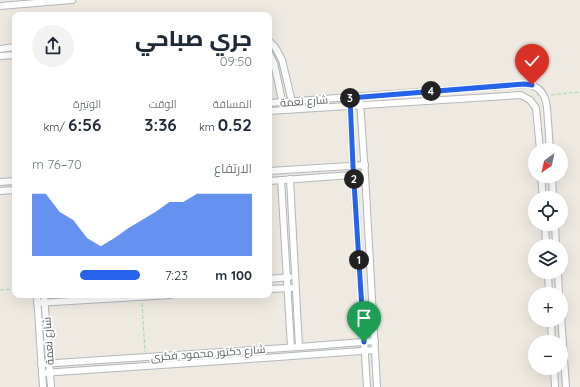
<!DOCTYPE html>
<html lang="ar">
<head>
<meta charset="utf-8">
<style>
  body { margin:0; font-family:Quicksand,Cairo,sans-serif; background:#f2f2f3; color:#1f2937; direction:rtl; height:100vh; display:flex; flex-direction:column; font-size:15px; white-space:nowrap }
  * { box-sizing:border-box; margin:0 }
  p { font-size:13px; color:#747a83 }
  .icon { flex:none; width:22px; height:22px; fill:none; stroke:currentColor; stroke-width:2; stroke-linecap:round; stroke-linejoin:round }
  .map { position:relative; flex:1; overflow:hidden; direction:ltr }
  .details { position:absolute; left:12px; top:12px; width:260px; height:286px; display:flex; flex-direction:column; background:#fff; border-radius:8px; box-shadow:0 4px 16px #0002; direction:rtl }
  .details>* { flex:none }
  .needle { width:26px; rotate:213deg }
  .tools { position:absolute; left:528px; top:143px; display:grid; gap:8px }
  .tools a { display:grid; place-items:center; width:40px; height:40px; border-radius:50%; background:#fff; box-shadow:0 4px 16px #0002; font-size:20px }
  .pin { position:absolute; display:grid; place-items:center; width:34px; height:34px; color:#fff; margin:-41px -17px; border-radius:50% 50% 50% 0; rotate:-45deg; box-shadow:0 0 4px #0007 }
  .pin .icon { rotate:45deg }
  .km { position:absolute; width:20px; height:20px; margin:-10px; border-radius:50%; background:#222; color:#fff; font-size:11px; line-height:20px; text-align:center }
  .round { display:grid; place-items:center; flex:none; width:42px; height:42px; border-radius:21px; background:#f2f2f3 }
  .summary { display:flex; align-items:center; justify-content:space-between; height:68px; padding:0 20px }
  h1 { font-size:22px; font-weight:800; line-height:30px }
  .stats { display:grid; grid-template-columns:repeat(3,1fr); gap:6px; height:68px; padding:4px 20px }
  .stats div { display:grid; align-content:center }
  .stats b { font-size:17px; font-weight:800 }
  .stats small { font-size:11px; font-weight:400 }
  .stats p { font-size:11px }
  .chart { height:112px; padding:8px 20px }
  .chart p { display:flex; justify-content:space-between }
  .chart svg { width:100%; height:72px; margin-top:4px; fill:#2563eb; opacity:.7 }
  ul { padding:0 20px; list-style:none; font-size:13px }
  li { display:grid; grid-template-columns:64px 48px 1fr; align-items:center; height:30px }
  li i { height:10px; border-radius:5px; background:#2563eb }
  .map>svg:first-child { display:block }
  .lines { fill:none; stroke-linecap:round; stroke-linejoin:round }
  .minor-casing { stroke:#b2b6ba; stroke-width:8 }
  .path { stroke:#9fdaa2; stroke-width:1; stroke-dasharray:4 2; stroke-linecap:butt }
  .minor { stroke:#fff; stroke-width:6 }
  .route-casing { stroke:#fff; stroke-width:8 }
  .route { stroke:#2563eb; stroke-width:5 }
  .labels { text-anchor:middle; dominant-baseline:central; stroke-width:3.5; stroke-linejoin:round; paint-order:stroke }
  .street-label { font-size:11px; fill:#5a6063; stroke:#fff }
</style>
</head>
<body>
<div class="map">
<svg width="580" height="387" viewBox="0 0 580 387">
  <rect width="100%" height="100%" fill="#eee9e1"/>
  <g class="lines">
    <g class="minor-casing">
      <g id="minor">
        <polyline points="0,6 72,0"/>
        <polyline points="269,41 275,47 282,60 293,106"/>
        <polyline points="0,49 15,47"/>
        <polyline points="269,53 274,63 283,105"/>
        <polyline points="0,56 15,55"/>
        <polyline points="360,101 365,174 377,387"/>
        <path d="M269,103L528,84C548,89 547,105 548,122C549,131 549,141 550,150"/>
        <polyline points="350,103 353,166 367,387"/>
        <polyline points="269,111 521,95 530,100 536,108 540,150"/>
        <polyline points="269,171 365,165"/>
        <polyline points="541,176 543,198"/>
        <polyline points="552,176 553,198"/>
        <polyline points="290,179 299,347"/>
        <polyline points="281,180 291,347"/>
        <polyline points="269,181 365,174"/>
        <polyline points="0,182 15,181"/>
        <polyline points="0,191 15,190"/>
        <polyline points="545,224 546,246"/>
        <polyline points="555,224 556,246"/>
        <polyline points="548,272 549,294"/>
        <polyline points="558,272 559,294"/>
        <polyline points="269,279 289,277"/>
        <polyline points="269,289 291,288"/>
        <polyline points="37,295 43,387"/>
        <polyline points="44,295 51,387"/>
        <polyline points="37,303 170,295"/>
        <polyline points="561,315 566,387"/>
        <polyline points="551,320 552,342"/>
        <polyline points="41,364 299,347 375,341"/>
        <polyline points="554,368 555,387"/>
        <polyline points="42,373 221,361 375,350"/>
      </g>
    </g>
    <g class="path">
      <polyline points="551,95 580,92"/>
      <polyline points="0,290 15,289"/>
      <polyline points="142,303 145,352"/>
    </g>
    <use href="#minor" class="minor"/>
  </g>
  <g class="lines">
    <g class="route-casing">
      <polyline id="route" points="364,342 353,166 350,98 524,84 532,85"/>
    </g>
    <use href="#route" class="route"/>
  </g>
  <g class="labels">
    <g class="street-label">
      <text transform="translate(304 101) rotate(-4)">شارع نعمة</text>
      <text transform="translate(48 341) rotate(-94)">شارع نعمة</text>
      <text transform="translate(208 353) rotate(-4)">شارع دكتور محمود فكرى</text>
    </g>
  </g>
</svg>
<div class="tools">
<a><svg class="needle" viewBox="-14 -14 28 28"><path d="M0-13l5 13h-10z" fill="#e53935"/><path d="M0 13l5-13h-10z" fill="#747a83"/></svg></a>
<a><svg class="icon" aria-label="locate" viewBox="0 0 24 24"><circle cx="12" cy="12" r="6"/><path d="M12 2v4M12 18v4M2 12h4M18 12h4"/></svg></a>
<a><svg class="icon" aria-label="layers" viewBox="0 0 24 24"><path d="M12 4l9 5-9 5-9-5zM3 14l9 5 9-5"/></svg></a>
<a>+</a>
<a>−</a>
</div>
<div class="pin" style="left:364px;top:342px;background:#1e9e55"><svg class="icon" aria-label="arrive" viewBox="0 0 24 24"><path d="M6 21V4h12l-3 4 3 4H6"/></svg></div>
<div class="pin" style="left:532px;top:85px;background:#d93025"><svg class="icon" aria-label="check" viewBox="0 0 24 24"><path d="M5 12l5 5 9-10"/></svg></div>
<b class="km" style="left:359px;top:260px">1</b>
<b class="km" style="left:354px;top:179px">2</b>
<b class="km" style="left:350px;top:98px">3</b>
<b class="km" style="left:431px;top:91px">4</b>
<section class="details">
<div class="summary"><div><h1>جري صباحي</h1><p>09:50</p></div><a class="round"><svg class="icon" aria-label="share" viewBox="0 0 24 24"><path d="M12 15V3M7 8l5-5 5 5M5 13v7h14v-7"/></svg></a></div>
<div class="stats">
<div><p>المسافة</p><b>0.52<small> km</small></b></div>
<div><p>الوقت</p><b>3:36</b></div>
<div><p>الوتيرة</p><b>6:56<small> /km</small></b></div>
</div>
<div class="chart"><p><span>الارتفاع</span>70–76 m</p>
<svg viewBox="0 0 160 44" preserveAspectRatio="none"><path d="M0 44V6L10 6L20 17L30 22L40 33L50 38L60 33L70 27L80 22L90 17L100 11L110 11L120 6L130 6L140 6L150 6L160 6V44z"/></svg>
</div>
<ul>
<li><b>100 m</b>7:23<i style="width:56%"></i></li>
</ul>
</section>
</div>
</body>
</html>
